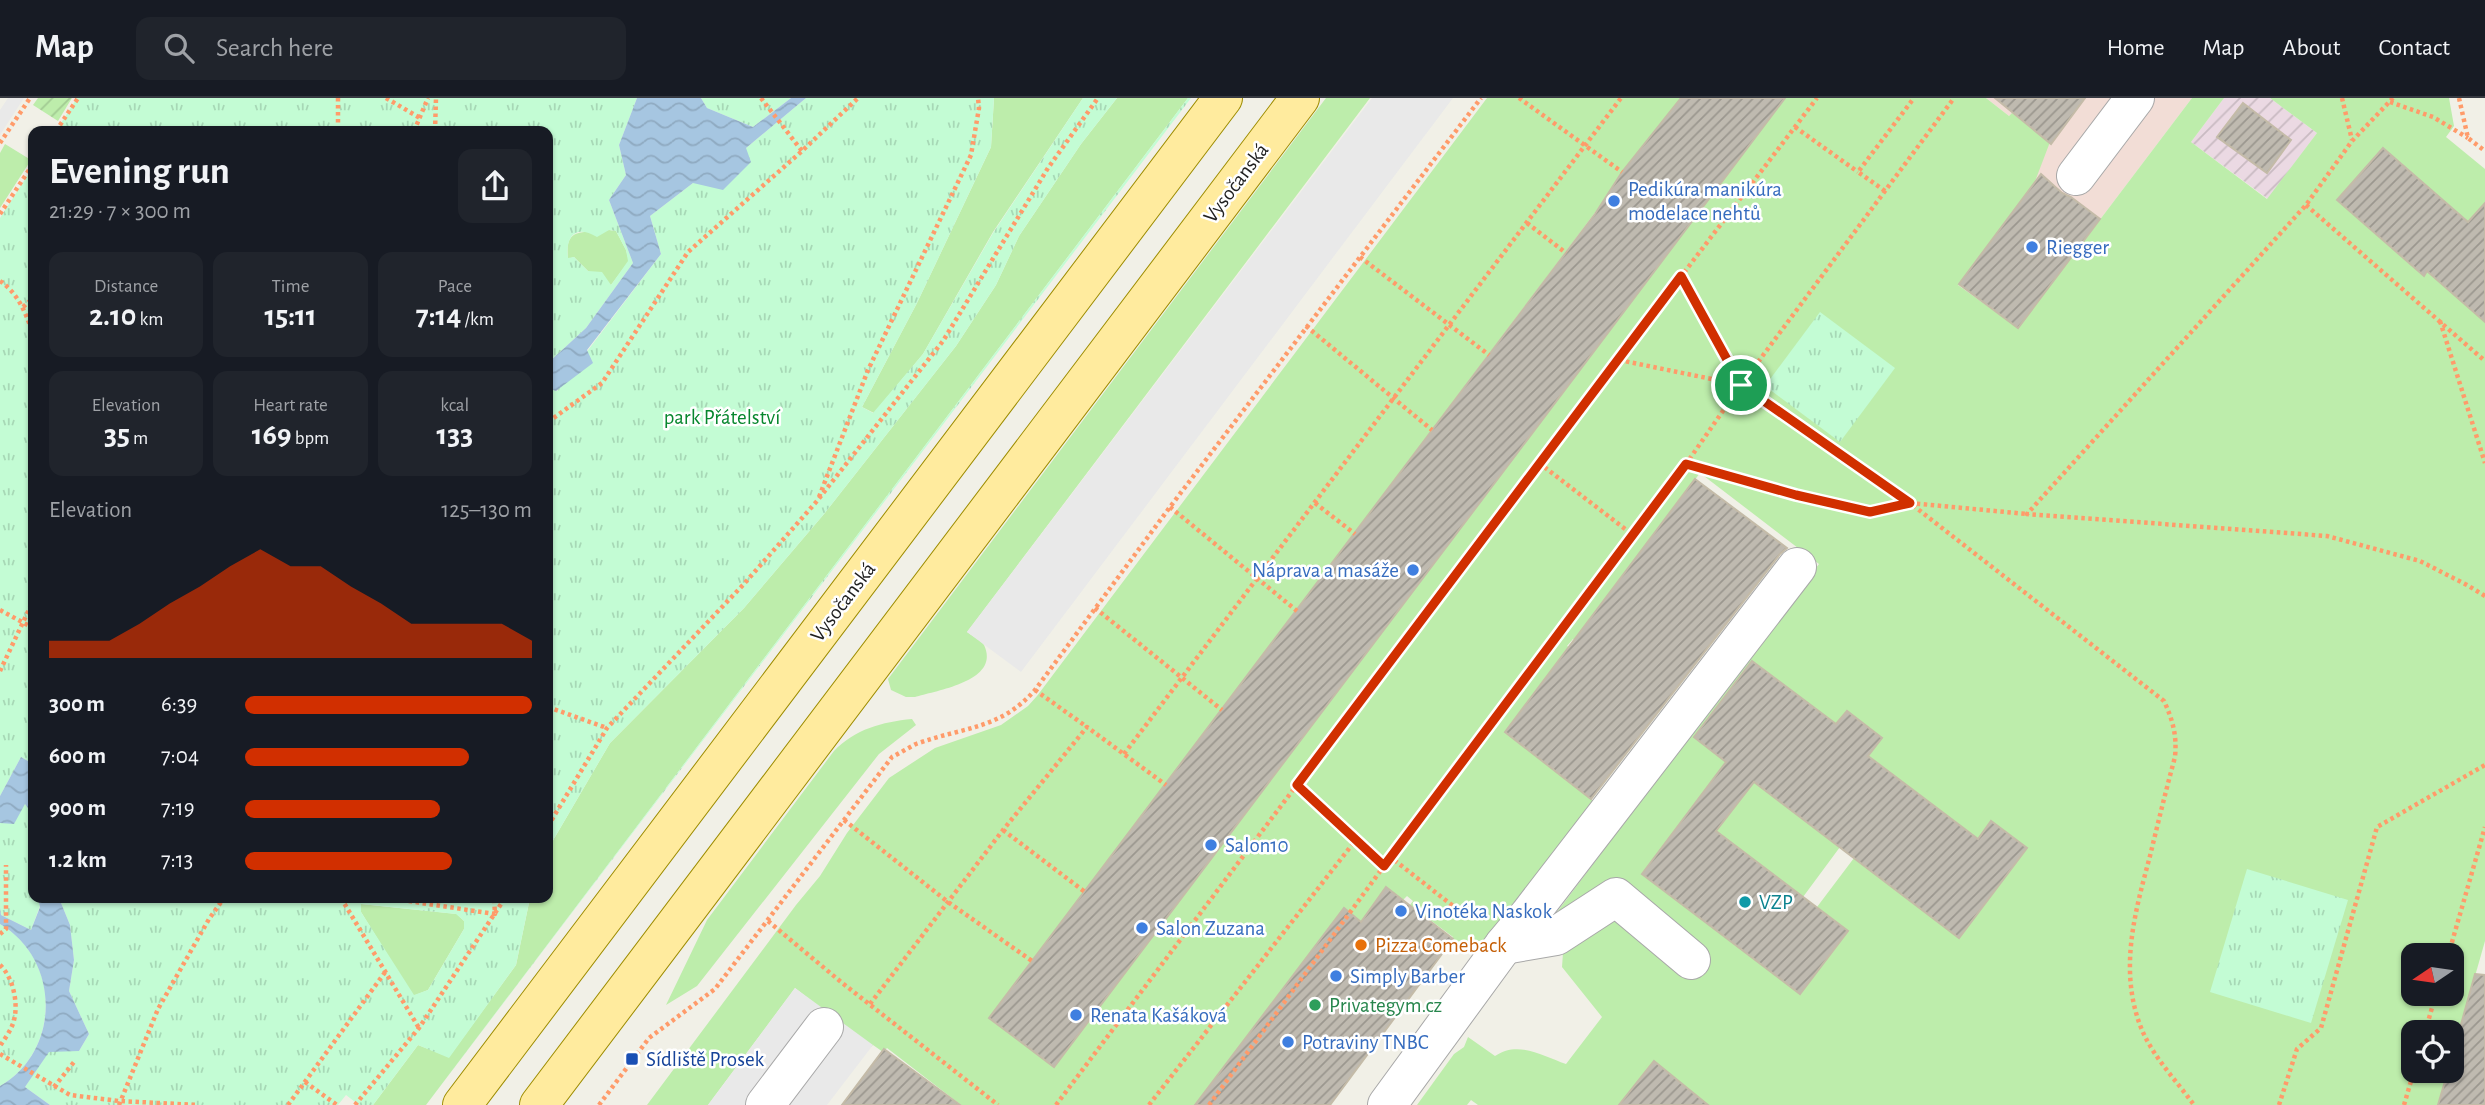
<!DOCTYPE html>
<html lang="en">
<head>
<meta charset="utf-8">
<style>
  body { margin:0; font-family:"Alegreya Sans",sans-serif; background:#20242c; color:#f1f3f6; height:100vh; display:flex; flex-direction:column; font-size:26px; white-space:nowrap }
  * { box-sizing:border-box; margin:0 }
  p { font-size:23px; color:#9ea1a6 }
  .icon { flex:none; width:38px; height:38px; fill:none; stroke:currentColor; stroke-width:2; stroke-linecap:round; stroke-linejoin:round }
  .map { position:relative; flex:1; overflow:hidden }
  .details { position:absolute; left:28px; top:28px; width:525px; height:777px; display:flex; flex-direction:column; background:#171b24; border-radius:14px; box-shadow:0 2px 5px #0004 }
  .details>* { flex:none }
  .needle { width:46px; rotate:257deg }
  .controls { position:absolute; left:2401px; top:845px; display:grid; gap:14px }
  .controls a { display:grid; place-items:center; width:63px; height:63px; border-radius:14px; background:#171b24; box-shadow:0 2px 5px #0004; font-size:35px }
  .pin { position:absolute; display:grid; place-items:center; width:60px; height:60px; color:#fff; margin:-30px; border:4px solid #fff; border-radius:50%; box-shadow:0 2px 7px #0007 }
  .round { display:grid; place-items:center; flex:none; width:74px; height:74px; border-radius:14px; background:#20242c }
  .overview { display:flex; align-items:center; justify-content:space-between; height:119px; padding:0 21px }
  h1 { font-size:38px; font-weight:700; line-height:52px }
  .stats { display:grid; grid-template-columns:repeat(3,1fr); gap:10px; height:119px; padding:7px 21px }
  .stats div { display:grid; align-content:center; border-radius:14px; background:#20242c; text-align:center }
  .stats b { font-size:30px; font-weight:700 }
  .stats small { font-size:19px; font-weight:400 }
  .stats p { font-size:19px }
  .chart { height:196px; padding:14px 21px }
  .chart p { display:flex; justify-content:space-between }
  .chart svg { width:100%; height:126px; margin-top:7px; fill:#d12f00; opacity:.7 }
  ul { padding:0 21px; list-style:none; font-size:23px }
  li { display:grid; grid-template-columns:112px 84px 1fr; align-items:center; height:52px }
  li i { height:18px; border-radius:9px; background:#d12f00 }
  header { display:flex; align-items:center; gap:42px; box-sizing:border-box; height:98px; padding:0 35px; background:#171b24; border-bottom:2px solid #363941 }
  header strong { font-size:33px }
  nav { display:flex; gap:38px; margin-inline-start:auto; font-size:24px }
  .search { width:490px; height:63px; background:#20242c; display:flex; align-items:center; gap:18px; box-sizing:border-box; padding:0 24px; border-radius:14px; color:#9ea1a6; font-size:26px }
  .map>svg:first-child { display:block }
  .commercial { fill:#f2ddd6 }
  .industrial { fill:url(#industrial-furrows) }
  .grass { fill:#bdedab; fill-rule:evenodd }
  .park { fill:url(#park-tufts); fill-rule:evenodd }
  .garden { fill:url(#garden-furrows) }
  .parking { fill:#e9e9e9 }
  .water { fill:url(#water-waves) }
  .building { fill:url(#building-hatch); stroke:#c4bba8; stroke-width:2 }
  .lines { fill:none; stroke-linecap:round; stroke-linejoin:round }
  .minor-casing { stroke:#a8a8a8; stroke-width:40 }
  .major-casing { stroke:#9d8c00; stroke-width:40 }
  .path { stroke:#ff9b6a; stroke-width:4.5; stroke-dasharray:3.5 3.5; stroke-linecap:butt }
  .minor { stroke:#fff; stroke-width:38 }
  .major { stroke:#ffeb9e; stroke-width:38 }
  .route-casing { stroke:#fff; stroke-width:14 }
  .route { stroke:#d12f00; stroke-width:9 }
  .shop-dot { fill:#3f7fe0; stroke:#fff; stroke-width:2.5 }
  .culture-dot { fill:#0f9aa8; stroke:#fff; stroke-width:2.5 }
  .food-dot { fill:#e8710a; stroke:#fff; stroke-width:2.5 }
  .leisure-dot { fill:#2e9e5b; stroke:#fff; stroke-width:2.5 }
  .transit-dot { fill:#1a4fb4; stroke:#fff; stroke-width:2.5 }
  .labels { text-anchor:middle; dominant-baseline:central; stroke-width:5; stroke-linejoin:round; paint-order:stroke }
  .street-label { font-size:21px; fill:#212121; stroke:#fff }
  .shop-label { font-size:21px; fill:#366cbe; stroke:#fff; text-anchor:start }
  .park-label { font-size:21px; fill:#07872e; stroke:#fff }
  .culture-label { font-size:21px; fill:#0d838f; stroke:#fff; text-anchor:start }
  .food-label { font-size:21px; fill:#c56008; stroke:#fff; text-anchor:start }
  .leisure-label { font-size:21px; fill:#27864d; stroke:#fff; text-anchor:start }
  .transit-label { font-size:21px; fill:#164399; stroke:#fff; text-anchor:start }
</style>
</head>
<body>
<header>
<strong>Map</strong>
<div class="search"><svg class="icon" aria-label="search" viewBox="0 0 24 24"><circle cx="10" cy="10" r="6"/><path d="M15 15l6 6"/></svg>Search here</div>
<nav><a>Home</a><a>Map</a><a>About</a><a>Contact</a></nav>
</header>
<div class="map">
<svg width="2485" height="1007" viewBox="0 0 2485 1007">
  <defs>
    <pattern id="industrial-furrows" width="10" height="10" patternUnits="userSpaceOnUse" patternTransform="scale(1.75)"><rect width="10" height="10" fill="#ebd9e3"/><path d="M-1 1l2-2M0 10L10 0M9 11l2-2" fill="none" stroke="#c9bac2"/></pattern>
    <pattern id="park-tufts" width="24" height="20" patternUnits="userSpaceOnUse" patternTransform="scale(1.75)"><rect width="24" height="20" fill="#c3fcd4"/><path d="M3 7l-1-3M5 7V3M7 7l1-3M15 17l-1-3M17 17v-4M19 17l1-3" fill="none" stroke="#a7d8b6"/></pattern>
    <pattern id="garden-furrows" width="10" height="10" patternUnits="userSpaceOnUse" patternTransform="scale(1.75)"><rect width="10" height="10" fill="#bdedab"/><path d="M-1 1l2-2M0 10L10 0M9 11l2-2" fill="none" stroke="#a2cb93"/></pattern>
    <pattern id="water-waves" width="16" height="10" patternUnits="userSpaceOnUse" patternTransform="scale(1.75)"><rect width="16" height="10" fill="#a6c6e1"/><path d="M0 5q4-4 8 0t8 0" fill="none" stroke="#8faac1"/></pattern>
    <pattern id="building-hatch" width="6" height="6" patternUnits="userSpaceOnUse" patternTransform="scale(1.75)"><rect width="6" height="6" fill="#bfbab0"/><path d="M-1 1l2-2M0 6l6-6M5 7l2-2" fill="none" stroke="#9b978f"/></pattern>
  </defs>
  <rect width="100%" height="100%" fill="#f1f0e7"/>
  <polygon class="commercial" points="1986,0 2192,0 2018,230 1958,187 2012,16 2009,18"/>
  <polygon class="industrial" points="2224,0 2270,0 2317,35 2268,101 2191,44"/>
  <g class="grass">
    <polygon points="994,0 1083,0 993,134 923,256 874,315 862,309 917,205 991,49"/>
    <polygon points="1117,0 1188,0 426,1007 373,1007 418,947 449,959 516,867 530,800 548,800 548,751 610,645 744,510 824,416 956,248 996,187 1019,138 1081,46"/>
    <path d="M1326,0H1370L967,534C972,538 981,542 984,547C1001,583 937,592 915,599H906L891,592L888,581Z"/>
    <path d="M1487,0H1681L990,921L1054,968L1785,0H1986L2009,18L2012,15L2050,44L2034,86L1958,187L2018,230L2192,0H2224L2191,44L2267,101L2317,35L2270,0H2449L2454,28L2446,39L2485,71V129L2473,118L2468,124L2384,51L2337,102L2424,178L2427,173L2485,224V843L2452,959V934H2413V973H2448L2438,1007H1708L1654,963L1619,1007H1478L1471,1002L1467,1007H1417L1454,956L1464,949L1468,939L1495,958C1518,942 1543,958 1566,966L1602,919L1562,869L1563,855L1545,830L1819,466L1700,375L1575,541H1573L1567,548L1569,549L1505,634L1595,704L1477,852L1466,854L1448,847L1453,839L1410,807L1413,803L1407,798L1403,802L1386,789L1361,824L1343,811L1195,1007H961L887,950L883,954L873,947L871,949L795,890L708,1007H647L796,807L820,778L847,735L889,680L935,650L1001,627L1028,608L1037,598ZM1765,573L1812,608L1828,638L1847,613L1882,640L1868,658L1978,741L1991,723L2027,750L1854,760L1817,809L1847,832L1800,896L1642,776L1690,713L1803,799L1840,749L1708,649ZM2413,858H2452V896H2413Z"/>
    <polygon points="5,46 31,62 0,110 0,55"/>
    <path d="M609,132L616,133L626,152L629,163L611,187L588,173L574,159L568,161C564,127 584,136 609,132Z"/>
    <path d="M912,621L916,627L879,656L697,888L666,907L707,822L834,653C855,631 882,624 912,621Z"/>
    <polygon points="361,806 457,816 464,823 464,831 428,892 413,898 361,814"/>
  </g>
  <g class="park">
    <path d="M77,0H637L619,47L626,77L609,102L633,165L586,230L548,265V33H56ZM609,132L616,133L626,152L628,163L611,187L602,174L588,173L574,159L568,160C565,138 576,126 597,139Z"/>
    <polygon points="701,0 791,0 753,29 707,10"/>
    <polygon points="806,0 994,0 991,49 917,205 862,309 873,315 923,256 993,135 1083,0 1117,0 1081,46 1019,138 996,187 956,248 824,416 744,510 610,645 548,751 548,290 557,293 661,156 650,118 693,85 746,50"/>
    <polygon points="1188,0 1191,0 426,1007"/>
    <polygon points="33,69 33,666 21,659 0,698 0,120"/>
    <polygon points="1820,214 1895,270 1840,344 1765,288"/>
    <polygon points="25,706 33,717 33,800 38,800 40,808 31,832 1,817 0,810 0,725"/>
    <polygon points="2247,771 2348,802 2311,925 2210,894"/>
    <path d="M59,800H530L516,867L449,960L418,947L373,1007H359L346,997L338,1007H50L25,989L49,953H79L89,936L69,893L74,862L70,827ZM361,806L456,816L464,823V831L428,892L414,897L361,814Z"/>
    <path d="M0,826C61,861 61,953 0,988Z"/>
  </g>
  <polygon class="garden" points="38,0 72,0 58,23 33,7"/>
  <g class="parking">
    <polygon points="8,0 24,0 0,37 0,12"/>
    <polygon points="1372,0 1453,0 1021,574 967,534"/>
    <polygon points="795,890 873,947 827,1007 708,1007"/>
  </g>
  <g class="water">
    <polygon points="637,0 701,0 707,10 753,29 791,0 806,0 746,50 751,64 723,92 693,85 650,118 661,156 587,252 593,265 556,293 548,290 548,265 586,230 633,165 609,102 626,77 619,47"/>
    <polygon points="21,659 33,666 33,717 25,706 14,726 0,725 0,698"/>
    <path d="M38,800H59L70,827L74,862L69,893L89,936L79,953L49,954L25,989L50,1007H0V988C61,953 61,862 0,826V810L1,817L31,832L40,809Z"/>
  </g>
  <g class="building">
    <polygon points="1681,0 1785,0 1054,969 989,920 1595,116 1622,74"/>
    <polygon points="1995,0 2085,0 2051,46"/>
    <polygon points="2243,5 2291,42 2267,75 2217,39"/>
    <polygon points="2383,50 2468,124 2485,105 2485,224 2427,173 2424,178 2337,102"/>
    <polygon points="2041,76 2062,95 2071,99 2100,121 2018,230 1959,186"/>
    <polygon points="1695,381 1787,450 1780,456 1591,701 1505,634"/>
    <polygon points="1752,563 1836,626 1847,613 1882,640 1868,658 1978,741 1991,723 2027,750 1959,840 1754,684 1716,733 1848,833 1800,896 1642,776 1726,664 1694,639"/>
    <polygon points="1386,789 1453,841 1330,1007 1195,1007 1344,810 1361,824"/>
    <polygon points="2475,876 2485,877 2485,1007 2438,1007 2448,973 2452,973 2452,959"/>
    <polygon points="884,951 960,1007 842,1007"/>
    <polygon points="1654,963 1708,1007 1619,1007"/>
  </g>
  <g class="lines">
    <g class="minor-casing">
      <g id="minor">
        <polyline points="2076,78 2135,0"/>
        <polyline points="1504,847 1556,838 1616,799 1691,862"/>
        <polyline points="765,1007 824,929"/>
        <polyline points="1387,1007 1504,847 1529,817 1797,469"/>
      </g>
    </g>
    <g class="major-casing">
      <g id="major">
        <polyline points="462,1007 1223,0"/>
        <polyline points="539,1007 1300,0"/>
      </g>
    </g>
    <g class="path">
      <polyline points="338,0 338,33"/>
      <polyline points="386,0 420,20"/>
      <polyline points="761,0 802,53"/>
      <polyline points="1519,0 1622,74"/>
      <polyline points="2342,0 2352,42"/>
      <polyline points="2393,0 2352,43 2306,107 2027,416 2327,438 2420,463 2467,487 2485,498"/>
      <polyline points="2459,0 2468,40 2485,53"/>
      <polyline points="2390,4 2433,19 2468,40"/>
      <polyline points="1795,29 1858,74"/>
      <polyline points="56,33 78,0"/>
      <polyline points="414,33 428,0"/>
      <polyline points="435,33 436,0"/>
      <polyline points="0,45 30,0"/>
      <polyline points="1885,93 1858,74 1914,0"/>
      <polyline points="2306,107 2485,263"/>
      <polyline points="0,116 33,66"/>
      <polyline points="1527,125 1566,155"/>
      <polyline points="1360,159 1489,257"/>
      <path d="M0,183C19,196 26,216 33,236"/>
      <polyline points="23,209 33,200"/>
      <polyline points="2440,223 2485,365"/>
      <polyline points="1306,228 1432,332"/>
      <polyline points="1619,262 1741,287 1681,178"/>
      <path d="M1741,287L1910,405L2164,603C2173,623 2177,637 2175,659C2166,692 2158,725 2150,758C2135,814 2119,870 2140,927C2151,957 2176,982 2194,1007"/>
      <polyline points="548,324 602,285 688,154 802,53 858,0"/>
      <polyline points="1539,365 1633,437"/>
      <polyline points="1686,366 1796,397 1870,414 1910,405 2027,416"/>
      <polyline points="819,399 868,272 971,57 979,10 978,0"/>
      <polyline points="1315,405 1355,436"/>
      <polyline points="1170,409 1297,513"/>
      <polyline points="1095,510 1222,612"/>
      <polyline points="0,512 33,530"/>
      <polyline points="0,573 33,503"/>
      <polyline points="1035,592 1087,629"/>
      <polyline points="548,609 607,630"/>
      <polyline points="1124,656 1621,0"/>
      <polyline points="1297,687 1355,743"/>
      <polyline points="844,722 948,804 1032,863"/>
      <polyline points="548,728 607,630 743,487 817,403 943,243 1048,70 1098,0"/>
      <polyline points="1003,732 1085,794"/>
      <polyline points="1389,758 1471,822"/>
      <polyline points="341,800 419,930"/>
      <polyline points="388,800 495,816 494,800"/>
      <polyline points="768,823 841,884 998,1007"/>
      <polyline points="0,836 6,831 6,767"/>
      <polyline points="2448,858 2485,729"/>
      <path d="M0,867C14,880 20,910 12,928C9,935 4,942 0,948"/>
      <polyline points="870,906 1003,732 1087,629 1166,687"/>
      <polyline points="2425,934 2436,896"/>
      <polyline points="0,956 70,997 119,1003 198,1007"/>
      <polyline points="305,984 337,1007"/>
      <polyline points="54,989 74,964"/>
      <polyline points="119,1007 158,911 209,821 224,800"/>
      <polyline points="288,1007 386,873"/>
      <polyline points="355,1007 419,930 505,800"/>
      <path d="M599,1007L649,940L715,891L892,659C900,655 908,650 916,646C962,629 1000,632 1035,592L1170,409L1481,0"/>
      <polyline points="1056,1007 1539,365 1817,0"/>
      <polyline points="1149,1007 1355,743 1384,768 1686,366 1741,287 1954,0"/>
      <polyline points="1209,1007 1384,768"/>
      <polyline points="2279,1007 2297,951 2321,930 2377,729 2485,667"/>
      <polyline points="2404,1007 2414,973"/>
    </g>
    <use href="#minor" class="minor"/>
    <use href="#major" class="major"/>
  </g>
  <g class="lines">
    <g class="route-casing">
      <polygon id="route" points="1681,178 1741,287 1910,405 1870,414 1796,397 1686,366 1384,768 1297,687"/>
    </g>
    <use href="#route" class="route"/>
  </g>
  <g class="shop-dot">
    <circle cx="1614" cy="103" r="7"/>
    <circle cx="2032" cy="149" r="7"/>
    <circle cx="1413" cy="472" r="7"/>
    <circle cx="1211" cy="747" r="7"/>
    <circle cx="1401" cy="813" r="7"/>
    <circle cx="1142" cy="830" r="7"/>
    <circle cx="1336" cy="878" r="7"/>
    <circle cx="1076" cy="917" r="7"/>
    <circle cx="1288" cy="944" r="7"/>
  </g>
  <circle class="culture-dot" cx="1745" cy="804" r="7"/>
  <circle class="food-dot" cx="1361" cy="847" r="7"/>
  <circle class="leisure-dot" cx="1315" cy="907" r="7"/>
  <rect class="transit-dot" x="625" y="954" width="14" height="14" rx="3.5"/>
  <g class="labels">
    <g class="street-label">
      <text transform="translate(1236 85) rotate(-53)">Vysočanská</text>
      <text transform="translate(843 504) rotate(-53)">Vysočanská</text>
    </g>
    <g class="shop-label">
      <text x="1628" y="91">Pedikúra manikúra<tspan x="1628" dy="24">modelace nehtů</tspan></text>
      <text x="2046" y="149">Riegger</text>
      <text x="1399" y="472" text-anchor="end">Náprava a masáže</text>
      <text x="1225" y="747">Salon10</text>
      <text x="1415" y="813">Vinotéka Naskok</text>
      <text x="1156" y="830">Salon Zuzana</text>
      <text x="1350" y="878">Simply Barber</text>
      <text x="1090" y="917">Renata Kašáková</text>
      <text x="1302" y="944">Potraviny TNBC</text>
    </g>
    <g class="park-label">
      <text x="722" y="319">park Přátelství</text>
    </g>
    <g class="culture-label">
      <text x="1759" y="804">VZP</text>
    </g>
    <g class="food-label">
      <text x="1375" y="847">Pizza Comeback</text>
    </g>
    <g class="leisure-label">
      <text x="1329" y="907">Privategym.cz</text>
    </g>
    <g class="transit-label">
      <text x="646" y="961">Sídliště Prosek</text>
    </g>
  </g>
</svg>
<div class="controls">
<a><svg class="needle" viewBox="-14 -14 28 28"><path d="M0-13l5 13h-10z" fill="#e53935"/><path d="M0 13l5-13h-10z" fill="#9ea1a6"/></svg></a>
<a><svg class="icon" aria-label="locate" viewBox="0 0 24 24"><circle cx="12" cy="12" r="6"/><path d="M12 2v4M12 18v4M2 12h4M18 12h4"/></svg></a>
</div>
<div class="pin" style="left:1741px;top:287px;background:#1e9e55"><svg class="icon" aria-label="arrive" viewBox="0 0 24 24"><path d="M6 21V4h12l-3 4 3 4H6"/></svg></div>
<section class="details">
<div class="overview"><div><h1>Evening run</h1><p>21:29 · 7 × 300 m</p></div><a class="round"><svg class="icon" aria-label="share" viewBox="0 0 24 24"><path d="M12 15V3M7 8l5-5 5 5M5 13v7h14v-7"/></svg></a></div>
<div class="stats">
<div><p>Distance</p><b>2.10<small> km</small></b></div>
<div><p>Time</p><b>15:11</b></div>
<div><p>Pace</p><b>7:14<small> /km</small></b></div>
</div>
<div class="stats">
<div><p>Elevation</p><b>35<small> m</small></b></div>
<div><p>Heart rate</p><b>169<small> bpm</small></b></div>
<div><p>kcal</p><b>133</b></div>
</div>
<div class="chart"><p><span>Elevation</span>125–130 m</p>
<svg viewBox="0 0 160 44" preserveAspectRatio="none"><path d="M0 44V38L10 38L20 38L30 32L40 25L50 19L60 12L70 6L80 12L90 12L100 19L110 25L120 32L130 32L140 32L150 32L160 38V44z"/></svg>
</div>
<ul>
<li><b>300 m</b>6:39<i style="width:100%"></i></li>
<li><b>600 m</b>7:04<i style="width:78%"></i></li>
<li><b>900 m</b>7:19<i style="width:68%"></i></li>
<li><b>1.2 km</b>7:13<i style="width:72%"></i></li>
</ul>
</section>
</div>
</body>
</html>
